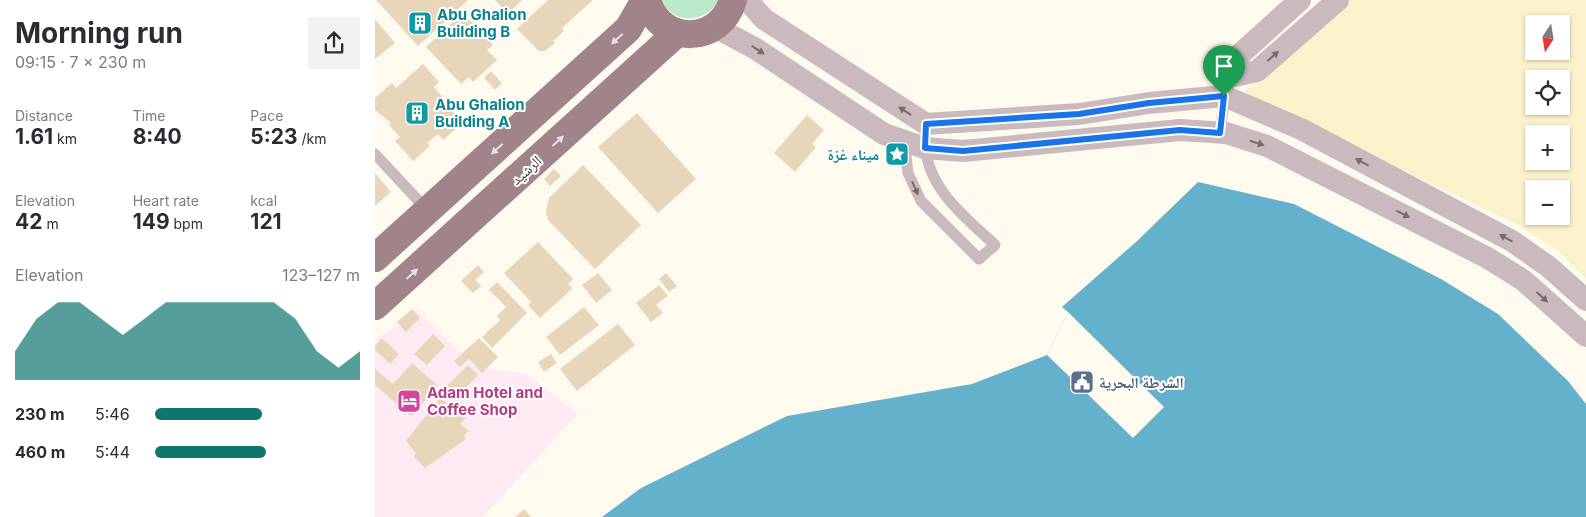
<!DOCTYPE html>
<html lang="en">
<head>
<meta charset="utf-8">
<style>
  body { margin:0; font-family:Inter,"Noto Naskh Arabic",sans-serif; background:#f2f2f3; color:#2b2b33; height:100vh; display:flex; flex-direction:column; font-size:19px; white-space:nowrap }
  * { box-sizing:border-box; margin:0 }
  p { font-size:16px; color:#7c7c81 }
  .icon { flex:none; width:28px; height:28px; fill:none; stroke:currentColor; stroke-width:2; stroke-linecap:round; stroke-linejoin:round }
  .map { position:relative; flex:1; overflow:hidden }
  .side { display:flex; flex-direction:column; background:#fff; width:375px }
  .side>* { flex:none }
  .needle { width:32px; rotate:192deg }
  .tools { position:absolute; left:1150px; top:15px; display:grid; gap:10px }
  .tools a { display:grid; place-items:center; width:45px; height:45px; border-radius:0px; background:#fff; box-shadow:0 1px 4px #0004; font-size:25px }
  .pin { position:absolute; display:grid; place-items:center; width:42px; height:42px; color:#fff; margin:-51px -21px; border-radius:50% 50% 50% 0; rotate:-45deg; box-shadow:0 0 5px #0007 }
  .pin .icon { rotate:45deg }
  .round { display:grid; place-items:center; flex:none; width:52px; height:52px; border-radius:0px; background:#f2f2f3 }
  .overview { display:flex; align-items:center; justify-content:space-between; height:85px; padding:0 15px }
  h1 { font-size:28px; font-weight:700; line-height:38px }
  .figures { display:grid; grid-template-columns:repeat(3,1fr); gap:8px; height:85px; padding:5px 15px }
  .figures div { display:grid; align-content:center }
  .figures b { font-size:21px; font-weight:700 }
  .figures small { font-size:14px; font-weight:400 }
  .figures p { font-size:14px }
  .chart { height:140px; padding:10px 15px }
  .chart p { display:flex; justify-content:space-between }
  .chart svg { width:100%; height:90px; margin-top:5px; fill:#0f766e; opacity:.7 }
  ul { padding:0 15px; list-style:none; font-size:16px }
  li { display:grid; grid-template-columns:80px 60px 1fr; align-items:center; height:38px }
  li i { height:12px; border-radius:6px; background:#0f766e }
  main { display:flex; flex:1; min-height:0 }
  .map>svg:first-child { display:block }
  .commercial { fill:#feeaf3 }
  .green { fill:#bbe9cc }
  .sand { fill:#fbf1cb; fill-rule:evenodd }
  .water { fill:#63b1ca }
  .pier { fill:#fffaee }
  .building { fill:#e7d6ba }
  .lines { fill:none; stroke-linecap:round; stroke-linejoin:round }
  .lane { stroke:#cababd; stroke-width:11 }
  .street { stroke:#cababd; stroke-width:22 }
  .primary { stroke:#a0848a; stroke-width:28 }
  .oneway { fill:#e7e0e2 }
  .oneway2 { fill:#766d67 }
  .route-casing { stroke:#fff; stroke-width:10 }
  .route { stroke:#1a73e8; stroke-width:6 }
  .labels { text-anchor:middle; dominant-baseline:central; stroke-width:4; stroke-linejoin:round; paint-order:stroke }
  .culture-label { font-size:15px; font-weight:bold; fill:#0d838f; stroke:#fff; text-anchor:start }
  .street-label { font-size:15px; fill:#3e3a2e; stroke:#fff }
  .service-label { font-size:15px; font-weight:bold; fill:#4e5e75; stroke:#fff; text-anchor:start }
  .hotel-label { font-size:15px; font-weight:bold; fill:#b23c85; stroke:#fff; text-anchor:start }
</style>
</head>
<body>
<main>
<section class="side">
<div class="overview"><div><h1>Morning run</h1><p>09:15 · 7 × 230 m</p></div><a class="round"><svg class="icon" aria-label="share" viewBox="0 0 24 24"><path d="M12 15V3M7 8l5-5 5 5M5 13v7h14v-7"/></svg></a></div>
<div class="figures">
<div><p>Distance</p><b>1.61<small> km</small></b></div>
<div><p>Time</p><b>8:40</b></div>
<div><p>Pace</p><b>5:23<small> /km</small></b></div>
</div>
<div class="figures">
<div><p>Elevation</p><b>42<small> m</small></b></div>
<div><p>Heart rate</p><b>149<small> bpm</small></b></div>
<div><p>kcal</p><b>121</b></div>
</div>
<div class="chart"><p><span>Elevation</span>123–127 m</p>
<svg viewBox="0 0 160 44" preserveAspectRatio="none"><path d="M0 44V30L10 14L20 6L30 6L40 14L50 22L60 14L70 6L80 6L90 6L100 6L110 6L120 6L130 14L140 30L150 38L160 30V44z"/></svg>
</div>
<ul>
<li><b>230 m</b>5:46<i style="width:52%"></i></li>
<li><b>460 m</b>5:44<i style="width:54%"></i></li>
</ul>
</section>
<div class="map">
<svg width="1211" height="517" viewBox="0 0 1211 517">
  <rect width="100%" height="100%" fill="#fffaee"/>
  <polygon class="commercial" points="42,310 100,367 151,374 203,413 108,517 0,517 0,341"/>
  <path class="green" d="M287,0H344C332,23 297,26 287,0Z"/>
  <path class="sand" d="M976,0H1211V278L1184,252L1143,225L868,94ZM1159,24H1186V51H1159ZM1159,79H1186V106H1159ZM1159,134H1186V161H1159ZM1159,189H1186V216H1159Z"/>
  <polygon class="water" points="823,182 919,204 1066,279 1123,314 1193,381 1211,404 1211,517 227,517 266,488 412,416 597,384 672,355 693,312 687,307 761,242"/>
  <polygon class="pier" points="693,312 789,407 758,438 672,355"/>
  <g class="building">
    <polygon points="1,0 93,0 43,46"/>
    <polygon points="120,0 147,0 133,14"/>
    <polygon points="173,0 218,0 187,28 189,31 178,41 180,43 170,51 164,51 142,29"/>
    <polygon points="88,13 118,45 112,50 122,60 98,82 94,77 86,84 51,47"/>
    <polygon points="0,19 20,43 0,59"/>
    <polygon points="48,64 64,82 59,87 69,99 67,101 89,122 68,140 63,134 52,143 55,146 38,161 20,141 25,137 14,125 16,123 0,110 0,98 17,83 21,88"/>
    <polygon points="116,71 127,83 120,90 109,78"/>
    <polygon points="262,113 321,179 283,213 223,147"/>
    <polygon points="432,115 449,130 437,144 441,147 420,172 399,153"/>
    <polygon points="208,165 266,225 220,269 173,220 171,211 174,198"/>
    <polygon points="179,169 186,176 175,186 169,179"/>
    <polygon points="0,173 16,192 0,206"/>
    <polygon points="163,242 198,279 193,284 198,288 165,318 153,305 156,302 129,273"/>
    <polygon points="103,265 109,272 100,280 106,286 98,293 86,281"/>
    <polygon points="223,273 237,290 221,303 207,285"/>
    <polygon points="291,273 302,286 294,292 284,279"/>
    <polygon points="122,282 152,313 117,348 107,337 125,320 122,316 131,307 114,290"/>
    <polygon points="284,285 293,296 281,305 288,313 276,322 261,303"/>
    <polygon points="209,307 224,325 185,355 171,337"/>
    <polygon points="37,309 45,318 31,332 22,322"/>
    <polygon points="243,324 260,345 202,391 185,369"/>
    <polygon points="58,334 70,346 52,365 39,354"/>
    <polygon points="7,338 24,354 15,364 0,350 0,346"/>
    <polygon points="104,338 123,357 107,373 94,359 85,367 79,361"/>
    <polygon points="176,354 182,363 169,372 163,362"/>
    <polygon points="37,363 63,386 36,416 0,385 0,369 18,384"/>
    <polygon points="93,365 103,375 81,398 70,388"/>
    <polygon points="65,398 91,418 85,424 94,431 89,435 91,439 50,468 39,457 41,453 31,441"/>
    <polygon points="149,509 156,517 140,517"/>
  </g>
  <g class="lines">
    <g class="lane">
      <polyline points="845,133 850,93"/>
      <path d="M529,141L533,173L546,201L604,259L620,245C590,217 554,190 550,146"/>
      <polyline points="0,154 53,211"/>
    </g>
    <g class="street">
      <polyline points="372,0 389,19 551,124 704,114 774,103 849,96 926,129 1137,241 1174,267 1211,300"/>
      <polyline points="340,27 381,49 509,134 550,148 588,151 805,130 851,133 892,146 1111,257 1148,280 1211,336"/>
      <polyline points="855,77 882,71 963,0"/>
      <polyline points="855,77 861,58 925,0"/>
    </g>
    <g class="primary">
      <path d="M272,0C285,46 345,45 358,0"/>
      <polyline points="0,258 253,29 270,0"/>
      <polyline points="0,306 302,33"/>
    </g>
  </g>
  <defs><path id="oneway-solid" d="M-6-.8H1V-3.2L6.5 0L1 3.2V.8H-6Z" transform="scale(1.25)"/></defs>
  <g class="oneway">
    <use href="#oneway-solid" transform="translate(242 39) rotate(138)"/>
    <use href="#oneway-solid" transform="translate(183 141) rotate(-42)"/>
    <use href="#oneway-solid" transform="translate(122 149) rotate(138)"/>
    <use href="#oneway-solid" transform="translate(37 274) rotate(-42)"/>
  </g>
  <g class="oneway2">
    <use href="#oneway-solid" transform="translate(383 50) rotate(33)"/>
    <use href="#oneway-solid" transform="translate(898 56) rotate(-41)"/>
    <use href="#oneway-solid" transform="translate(530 111) rotate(-147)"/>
    <use href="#oneway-solid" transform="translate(882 143) rotate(18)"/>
    <use href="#oneway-solid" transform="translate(987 162) rotate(-152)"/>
    <use href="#oneway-solid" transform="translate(540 188) rotate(66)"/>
    <use href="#oneway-solid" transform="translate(1028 214) rotate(27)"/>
    <use href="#oneway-solid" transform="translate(1131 238) rotate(-151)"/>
    <use href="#oneway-solid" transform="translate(1167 297) rotate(42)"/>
  </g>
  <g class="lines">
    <g class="route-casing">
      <polygon id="route" points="849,96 845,133 805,130 588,151 550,148 551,124 704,114 774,103"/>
    </g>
    <use href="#route" class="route"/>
  </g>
  <defs>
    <g id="building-square" transform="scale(1.25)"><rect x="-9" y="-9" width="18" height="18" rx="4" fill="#0f9aa8" stroke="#fff"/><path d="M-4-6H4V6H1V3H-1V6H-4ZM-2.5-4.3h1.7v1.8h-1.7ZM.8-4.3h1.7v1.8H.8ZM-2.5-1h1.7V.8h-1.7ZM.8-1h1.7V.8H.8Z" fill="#fff"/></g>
    <g id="sight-square" transform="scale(1.25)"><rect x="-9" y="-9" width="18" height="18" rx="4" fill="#0f9aa8" stroke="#fff"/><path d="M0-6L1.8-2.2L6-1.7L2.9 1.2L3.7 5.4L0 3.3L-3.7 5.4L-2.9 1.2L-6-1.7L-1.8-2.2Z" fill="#fff"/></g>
    <g id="civic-square" transform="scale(1.25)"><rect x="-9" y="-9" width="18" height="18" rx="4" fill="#5c6f8a" stroke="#fff"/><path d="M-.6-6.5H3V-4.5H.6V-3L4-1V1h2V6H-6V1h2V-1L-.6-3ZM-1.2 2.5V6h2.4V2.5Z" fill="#fff"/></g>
    <g id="hotel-square" transform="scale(1.25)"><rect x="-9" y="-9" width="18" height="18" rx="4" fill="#d1479c" stroke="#fff"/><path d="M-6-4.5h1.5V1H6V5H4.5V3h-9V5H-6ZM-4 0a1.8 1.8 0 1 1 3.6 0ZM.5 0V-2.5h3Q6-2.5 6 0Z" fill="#fff"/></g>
  </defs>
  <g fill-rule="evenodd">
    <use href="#building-square" x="45" y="23"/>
    <use href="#building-square" x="42" y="113"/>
    <use href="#sight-square" x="522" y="154"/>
    <use href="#civic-square" x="707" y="382"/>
    <use href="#hotel-square" x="34" y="401"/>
  </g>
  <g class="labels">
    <g class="culture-label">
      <text x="62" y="14">Abu Ghalion<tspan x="62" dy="17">Building B</tspan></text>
      <text x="60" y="104">Abu Ghalion<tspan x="60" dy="17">Building A</tspan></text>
      <text x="504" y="154" text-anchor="end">ميناء غزة</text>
    </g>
    <g class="street-label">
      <text transform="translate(151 170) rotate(-42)">الرشيد</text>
    </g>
    <g class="service-label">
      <text x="724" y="382">الشرطة البحرية</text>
    </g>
    <g class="hotel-label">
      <text x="52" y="392">Adam Hotel and<tspan x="52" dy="17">Coffee Shop</tspan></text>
    </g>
  </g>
</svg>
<div class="tools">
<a><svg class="needle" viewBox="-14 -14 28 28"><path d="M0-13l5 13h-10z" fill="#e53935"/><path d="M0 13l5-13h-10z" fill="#7c7c81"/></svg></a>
<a><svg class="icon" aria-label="locate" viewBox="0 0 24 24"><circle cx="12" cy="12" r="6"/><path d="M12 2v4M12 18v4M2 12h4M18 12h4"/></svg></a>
<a>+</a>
<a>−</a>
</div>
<div class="pin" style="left:849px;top:96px;background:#1e9e55"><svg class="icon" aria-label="arrive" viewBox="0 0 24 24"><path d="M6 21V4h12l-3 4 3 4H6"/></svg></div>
</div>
</main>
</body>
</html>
